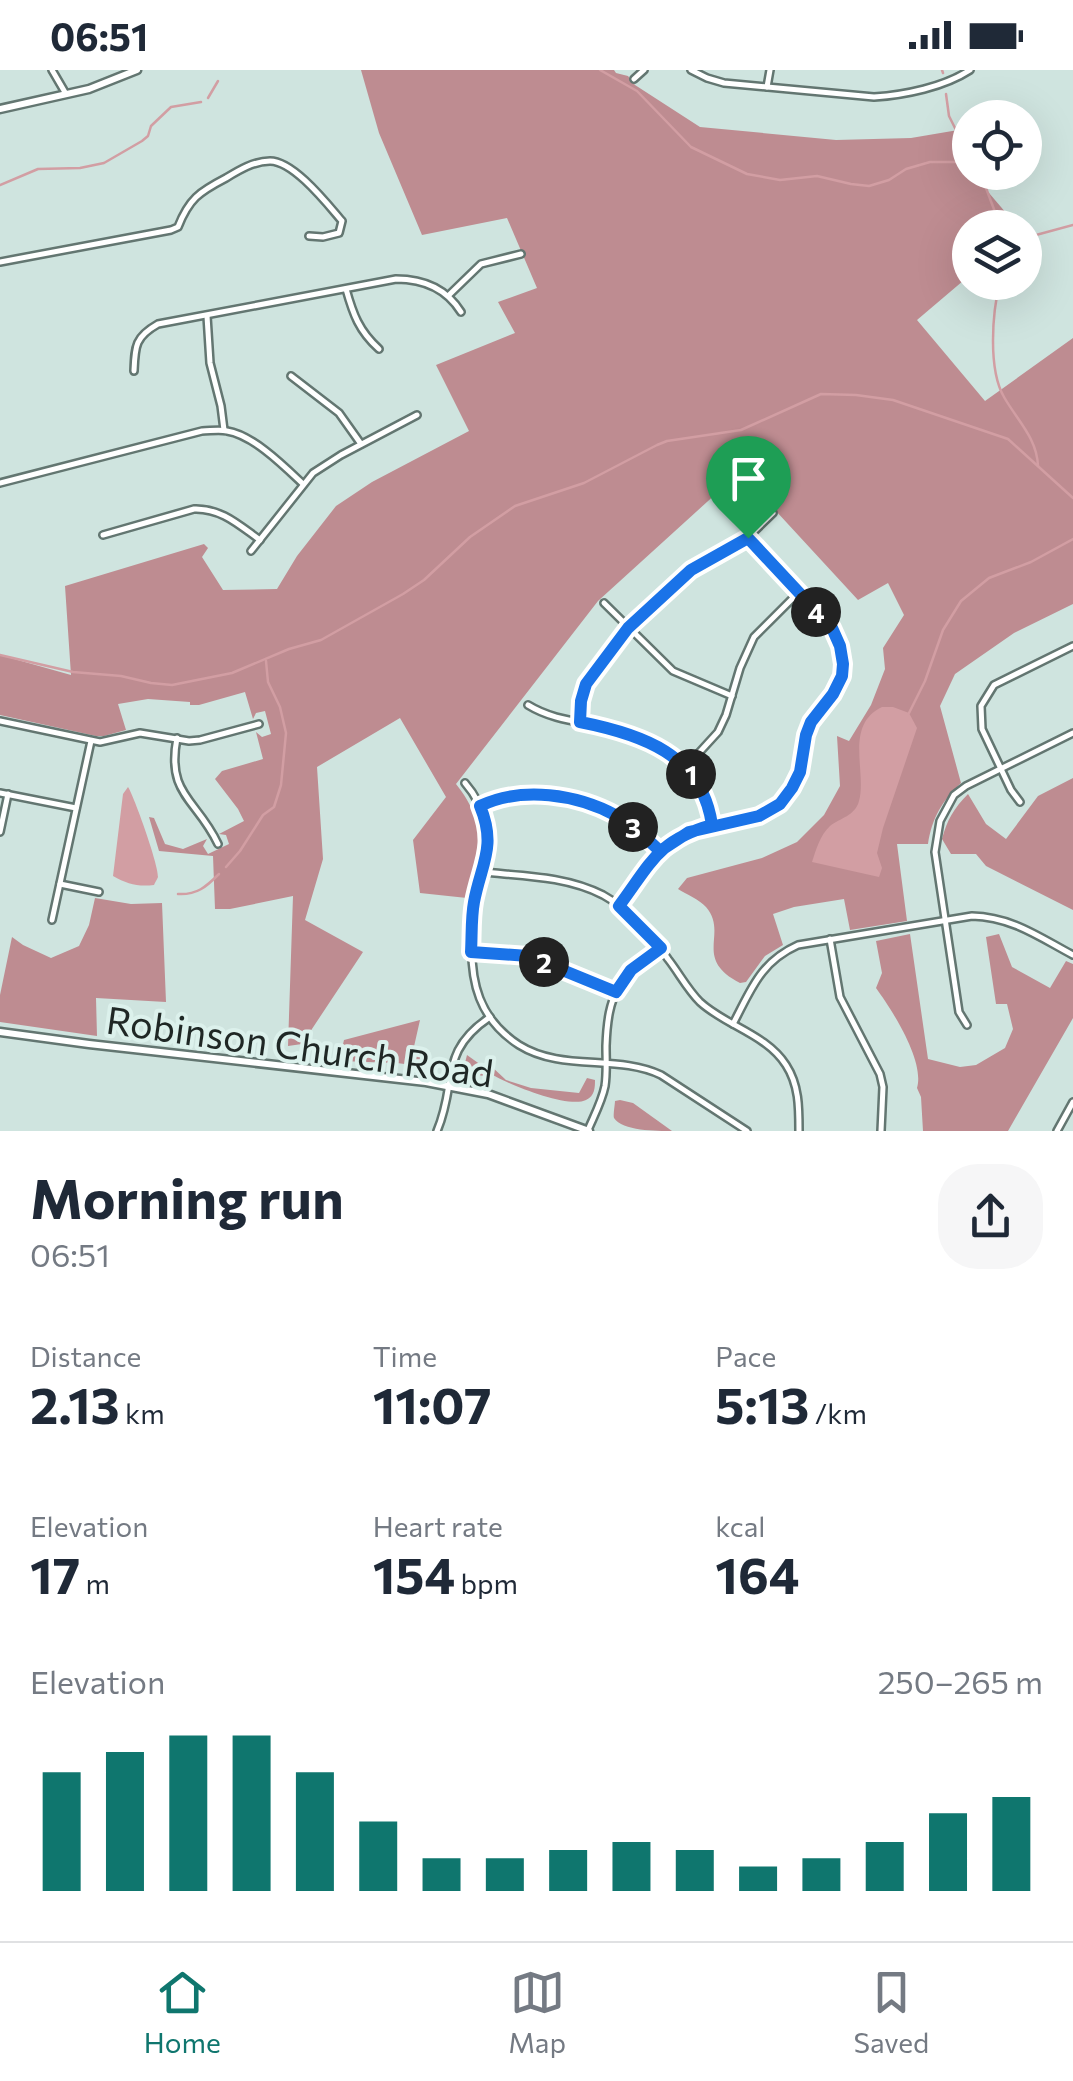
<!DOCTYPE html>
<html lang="en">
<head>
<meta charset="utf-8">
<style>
  body { margin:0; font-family:Commissioner,sans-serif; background:#f6f6f7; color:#1f2937; height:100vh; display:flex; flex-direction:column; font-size:38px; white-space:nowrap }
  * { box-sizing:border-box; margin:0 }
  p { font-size:32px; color:#747a83 }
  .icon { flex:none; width:55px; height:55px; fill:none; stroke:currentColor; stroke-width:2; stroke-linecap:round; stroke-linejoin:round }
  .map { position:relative; height:1061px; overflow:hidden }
  .side { display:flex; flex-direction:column; background:#fff; flex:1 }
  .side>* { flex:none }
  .buttons { position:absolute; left:952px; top:30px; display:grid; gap:20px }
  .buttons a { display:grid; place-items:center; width:90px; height:90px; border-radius:50%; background:#fff; box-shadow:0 10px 40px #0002; font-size:50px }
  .pin { position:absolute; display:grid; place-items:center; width:85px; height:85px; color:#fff; margin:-102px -42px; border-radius:50% 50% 50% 0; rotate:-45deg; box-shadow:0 0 10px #0007 }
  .pin .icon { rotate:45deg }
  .km { position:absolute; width:50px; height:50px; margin:-25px; border-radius:50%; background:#222; color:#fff; font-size:28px; line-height:50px; text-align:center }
  .round { display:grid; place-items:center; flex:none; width:105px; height:105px; border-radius:40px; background:#f6f6f7 }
  .overview { display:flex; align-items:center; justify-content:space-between; height:170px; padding:0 30px }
  h1 { font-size:55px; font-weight:700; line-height:75px }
  .figures { display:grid; grid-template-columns:repeat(3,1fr); gap:15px; height:170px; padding:10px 30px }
  .figures div { display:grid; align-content:center }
  .figures b { font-size:50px; font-weight:700 }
  .figures small { font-size:28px; font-weight:400 }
  .figures p { font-size:28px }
  .chart { height:280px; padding:20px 30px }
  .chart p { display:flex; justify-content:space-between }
  .chart svg { width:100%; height:180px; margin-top:10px; stroke:#0f766e; stroke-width:6 }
  .status { display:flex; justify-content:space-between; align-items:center; height:70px; padding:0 50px; background:#fff; direction:ltr }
  .status svg { height:28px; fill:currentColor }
  .menu { display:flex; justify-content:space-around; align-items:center; height:140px; border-top:2px solid #e0e1e3; background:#fff; font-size:28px; color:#747a83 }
  .menu a { display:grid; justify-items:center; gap:5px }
  .menu .current { color:#0f766e }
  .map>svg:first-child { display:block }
  .forest { fill:#be8c91 }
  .water { fill:#d29ea3 }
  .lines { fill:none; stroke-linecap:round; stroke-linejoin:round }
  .stream { stroke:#d29ea3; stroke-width:2.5 }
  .minor-casing { stroke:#637671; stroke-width:10 }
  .tertiary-casing { stroke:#637671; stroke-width:11 }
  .minor { stroke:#fff; stroke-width:5 }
  .tertiary { stroke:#fff; stroke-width:6 }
  .route-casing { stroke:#fff; stroke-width:20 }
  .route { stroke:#1a73e8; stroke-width:12 }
  .labels { text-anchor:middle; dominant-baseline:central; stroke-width:8; stroke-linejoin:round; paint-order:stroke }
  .street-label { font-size:38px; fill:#1f2725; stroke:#dcf1ec }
</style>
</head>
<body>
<div class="status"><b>06:51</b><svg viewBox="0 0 49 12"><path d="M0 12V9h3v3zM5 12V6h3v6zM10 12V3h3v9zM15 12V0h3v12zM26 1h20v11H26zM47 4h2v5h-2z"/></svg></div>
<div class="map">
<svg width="1073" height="1061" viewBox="0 0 1073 1061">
  <rect width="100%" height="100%" fill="#cfe4df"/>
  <g class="forest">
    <path d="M361,0H614L616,3L628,6L635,15L700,57L836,70L911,68L970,58V84L965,94L970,102L972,103L1018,157L970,158V205L917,250L985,331L1073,268V534L1014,563L955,604L940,636L961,713C942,731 932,748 928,774H897L907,851L850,860L844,829L794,837L773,844L783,875L765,886L746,912L740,913C692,888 729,864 706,837C700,830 686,824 678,819L687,808L762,788L797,772L824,745L840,716L837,666L849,671L871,635L885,599L883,578L904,545L888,513L858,530L740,402L598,531L456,714C489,756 480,780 467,828L420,823L413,770L446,727L400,648L317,697L323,789L305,850L363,882L302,974L288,976L293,826L230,839H215L213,786L159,781L149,747L154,748L165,774L183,779L207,769L203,776L208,784L229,774L226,765L219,764L244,751L238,739L215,709L222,701L263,689L256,662L262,667L271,664L265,641L256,643L253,649L245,622L199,635H190V632L148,629L118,634L126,660L104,666H96L0,645V585L71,605L65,516L204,474L208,478L202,487L223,520L277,519L297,486L336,436L372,412L469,361L436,295L515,263L498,232L537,218L507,148L422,165L379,63Z"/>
    <path d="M1073,708V840L986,796L976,784H951L942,769C947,750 954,738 968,724L986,754L1006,769L1038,726Z"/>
    <polygon points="95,828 131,834 162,833 166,932 96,928 97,966 0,952 0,925 12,867 23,875 51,888 79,876 89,855"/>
    <path d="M910,864L928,989L960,997L976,995L1005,978L1013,959L1007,934H996L986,867L999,864L1012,897L1050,918L1066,891L1073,894V948L1008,1061H923L921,1027L917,1018C925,991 892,940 876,918L882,903L876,871Z"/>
    <polygon points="420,950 413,981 429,989 427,997 397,993 339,991 344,970"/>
    <path d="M467,985L481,995H490L506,1010L531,1018L579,1023L587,1008L595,1010C595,1017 595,1026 586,1030C568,1039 504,1013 488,1002L484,1006L465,1003L463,1001Z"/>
    <path d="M620,1030L633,1033L672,1061C657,1061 622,1061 614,1048C613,1045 615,1034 615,1031Z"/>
  </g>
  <g class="water">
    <path d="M882,637H893L909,643L917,658L883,758L877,783L882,798L879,807L812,792C816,780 820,765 830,756C840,748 855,746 859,731C867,702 844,655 882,637Z"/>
    <path d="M128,717C134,726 159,796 158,807C157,810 155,812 154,815C138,817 127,814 113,806L123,724Z"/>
  </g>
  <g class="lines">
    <g class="stream">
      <polyline points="600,0 637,21 691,77 747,104 780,110 817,106 851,114 869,116 889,110 906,99 930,92 958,92 970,96"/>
      <polyline points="942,0 943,3"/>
      <polyline points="946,24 949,46 970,88"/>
      <polyline points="208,28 218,11"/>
      <polyline points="980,102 1001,158"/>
      <polyline points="0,115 38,99 80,98 104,93 142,71 148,66 151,56 171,37 201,32"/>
      <polyline points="1025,168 1073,155"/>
      <path d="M1000,212C992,243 988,299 1004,327C1017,350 1037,368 1038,396"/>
      <polyline points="0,585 73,602 121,606 151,613 172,615 232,603 289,579 321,570 403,524 424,510 470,467 515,436 584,413 657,375 667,371 741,360 821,324 856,325 893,330 1008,369 1073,428"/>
      <polyline points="909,643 925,611 943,560 961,531 989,508 1031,492 1073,469"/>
      <polyline points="226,797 240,781 263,745 274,737 281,715 286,663 280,637 268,612 266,591"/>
      <path d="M178,824C197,825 206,817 219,804"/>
    </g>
    <g class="minor-casing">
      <g id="minor">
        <polyline points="52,0 66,24"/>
        <path d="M691,0L707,8L724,13L874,27C905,25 944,17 970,0"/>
        <polyline points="634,9 644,0"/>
        <polyline points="767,17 770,0"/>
        <path d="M0,192L171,160L178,157C189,129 199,122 226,108C239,100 254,91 270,91C294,91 328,135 342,151L339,163L323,167L309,166"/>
        <path d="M346,219C353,244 359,261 379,279"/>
        <polyline points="449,225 481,194 521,184"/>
        <polyline points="207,246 210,293 221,336 224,360"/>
        <path d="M134,301C135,276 135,267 158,254L396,209C424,209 446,218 461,242"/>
        <polyline points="291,306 339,343 361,374"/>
        <path d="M0,413L202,361C210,361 219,359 227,361C253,365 284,396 303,414"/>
        <path d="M103,465L194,439C221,438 239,455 260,470"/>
        <polyline points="251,481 313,403 341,385 417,345"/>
        <polyline points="604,533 673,601 732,626"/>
        <path d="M528,635C554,651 581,651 611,658C660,668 705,704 712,755"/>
        <polyline points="0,651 100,672 140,663 189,671 200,670 259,654"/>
        <polyline points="580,652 581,631 587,614 629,558 691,500 742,473 773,443"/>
        <path d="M177,668C166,725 197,729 218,774"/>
        <polyline points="686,697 718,662 726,645 740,598 754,567 798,523"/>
        <path d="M465,713C486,737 492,768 484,800C481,810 476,819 474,829C472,842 472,855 472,868C470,912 479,949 519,975C562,1002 617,984 661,1005L747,1061"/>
        <polyline points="0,723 76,738"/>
        <polyline points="1020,732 1011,720 982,659 981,636 994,615 1073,576"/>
        <path d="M480,736C522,716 577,724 617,746C633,755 646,768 659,781"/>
        <polyline points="0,762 8,724"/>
        <path d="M483,802C523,806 566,806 603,825C630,840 651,864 668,889C679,903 687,919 700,932C726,956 766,964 786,995C799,1015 799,1037 799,1061"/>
        <polyline points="60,814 99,822"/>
        <path d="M619,835C637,811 653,781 680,766C711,749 754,758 781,733C803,713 799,687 807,662C811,649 821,640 829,630C846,608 846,582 832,559L747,468"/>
        <polyline points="52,850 91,671"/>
        <polyline points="830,869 840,927 880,1004 883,1017 881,1061"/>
        <polyline points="471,882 529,886 616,922"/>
        <path d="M733,954C751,920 760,892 798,875L972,846C1012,847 1039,867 1073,885"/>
        <polyline points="967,955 959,942 935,782 940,751 954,725 966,716 1073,663"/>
        <path d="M588,1060C594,1046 602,1031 605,1016C607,1003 606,989 606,976C608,923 618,908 661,878"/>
        <path d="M437,1061C458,1012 438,982 490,947"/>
        <polyline points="1057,1061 1073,1032"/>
      </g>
    </g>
    <g class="tertiary-casing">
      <g id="tertiary">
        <polyline points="0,39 89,19 137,0"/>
        <polyline points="0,962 89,974 426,1012 488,1024 589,1061"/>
      </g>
    </g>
    <use href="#minor" class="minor"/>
    <use href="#tertiary" class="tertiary"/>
  </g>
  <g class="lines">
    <g class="route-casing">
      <path id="route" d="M748,468L691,500L628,558L586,614L581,631L580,652C641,664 702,684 712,755C658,770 651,793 619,836L661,878L631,900L616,922L528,886L471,882C472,865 471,848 474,832C481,794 497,777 480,736C522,716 577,724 617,746C633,755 646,768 660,781L689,762L759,746L780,734L792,718L800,702L806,665L811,652L833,624L842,606L843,594L840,576L832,558L748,468"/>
    </g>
    <use href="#route" class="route"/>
  </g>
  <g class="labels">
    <g class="street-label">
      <text transform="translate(300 975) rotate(8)">Robinson Church Road</text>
    </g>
  </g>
</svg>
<div class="buttons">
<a><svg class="icon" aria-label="locate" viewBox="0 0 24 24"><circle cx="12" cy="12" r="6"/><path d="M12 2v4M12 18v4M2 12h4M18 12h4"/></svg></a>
<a><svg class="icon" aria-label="layers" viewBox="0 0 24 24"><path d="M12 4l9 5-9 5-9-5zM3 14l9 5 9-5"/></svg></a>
</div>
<div class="pin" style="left:748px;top:468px;background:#1e9e55"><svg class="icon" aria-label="arrive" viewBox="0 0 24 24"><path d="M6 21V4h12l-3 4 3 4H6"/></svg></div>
<b class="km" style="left:691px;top:704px">1</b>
<b class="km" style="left:544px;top:892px">2</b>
<b class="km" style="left:633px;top:757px">3</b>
<b class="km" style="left:816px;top:542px">4</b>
</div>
<section class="side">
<div class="overview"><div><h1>Morning run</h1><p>06:51</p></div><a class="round"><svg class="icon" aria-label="share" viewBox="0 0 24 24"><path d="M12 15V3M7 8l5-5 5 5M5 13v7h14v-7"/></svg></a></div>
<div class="figures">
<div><p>Distance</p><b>2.13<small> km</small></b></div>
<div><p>Time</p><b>11:07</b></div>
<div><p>Pace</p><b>5:13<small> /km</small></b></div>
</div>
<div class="figures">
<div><p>Elevation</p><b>17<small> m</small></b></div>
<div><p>Heart rate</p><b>154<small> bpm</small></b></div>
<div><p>kcal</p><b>164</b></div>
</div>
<div class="chart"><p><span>Elevation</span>250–265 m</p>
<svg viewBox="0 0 160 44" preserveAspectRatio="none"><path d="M5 44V15M15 44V10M25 44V6M35 44V6M45 44V15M55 44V27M65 44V36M75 44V36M85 44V34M95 44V32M105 44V34M115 44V38M125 44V36M135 44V32M145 44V25M155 44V21"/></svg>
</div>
</section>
<nav class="menu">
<a class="current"><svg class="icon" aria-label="home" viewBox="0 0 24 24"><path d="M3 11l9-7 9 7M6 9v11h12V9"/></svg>Home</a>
<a><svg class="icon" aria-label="map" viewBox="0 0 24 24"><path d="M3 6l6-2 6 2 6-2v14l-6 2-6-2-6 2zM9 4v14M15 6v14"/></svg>Map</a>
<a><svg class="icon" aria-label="saved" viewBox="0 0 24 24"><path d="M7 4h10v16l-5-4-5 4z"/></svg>Saved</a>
</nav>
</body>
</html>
